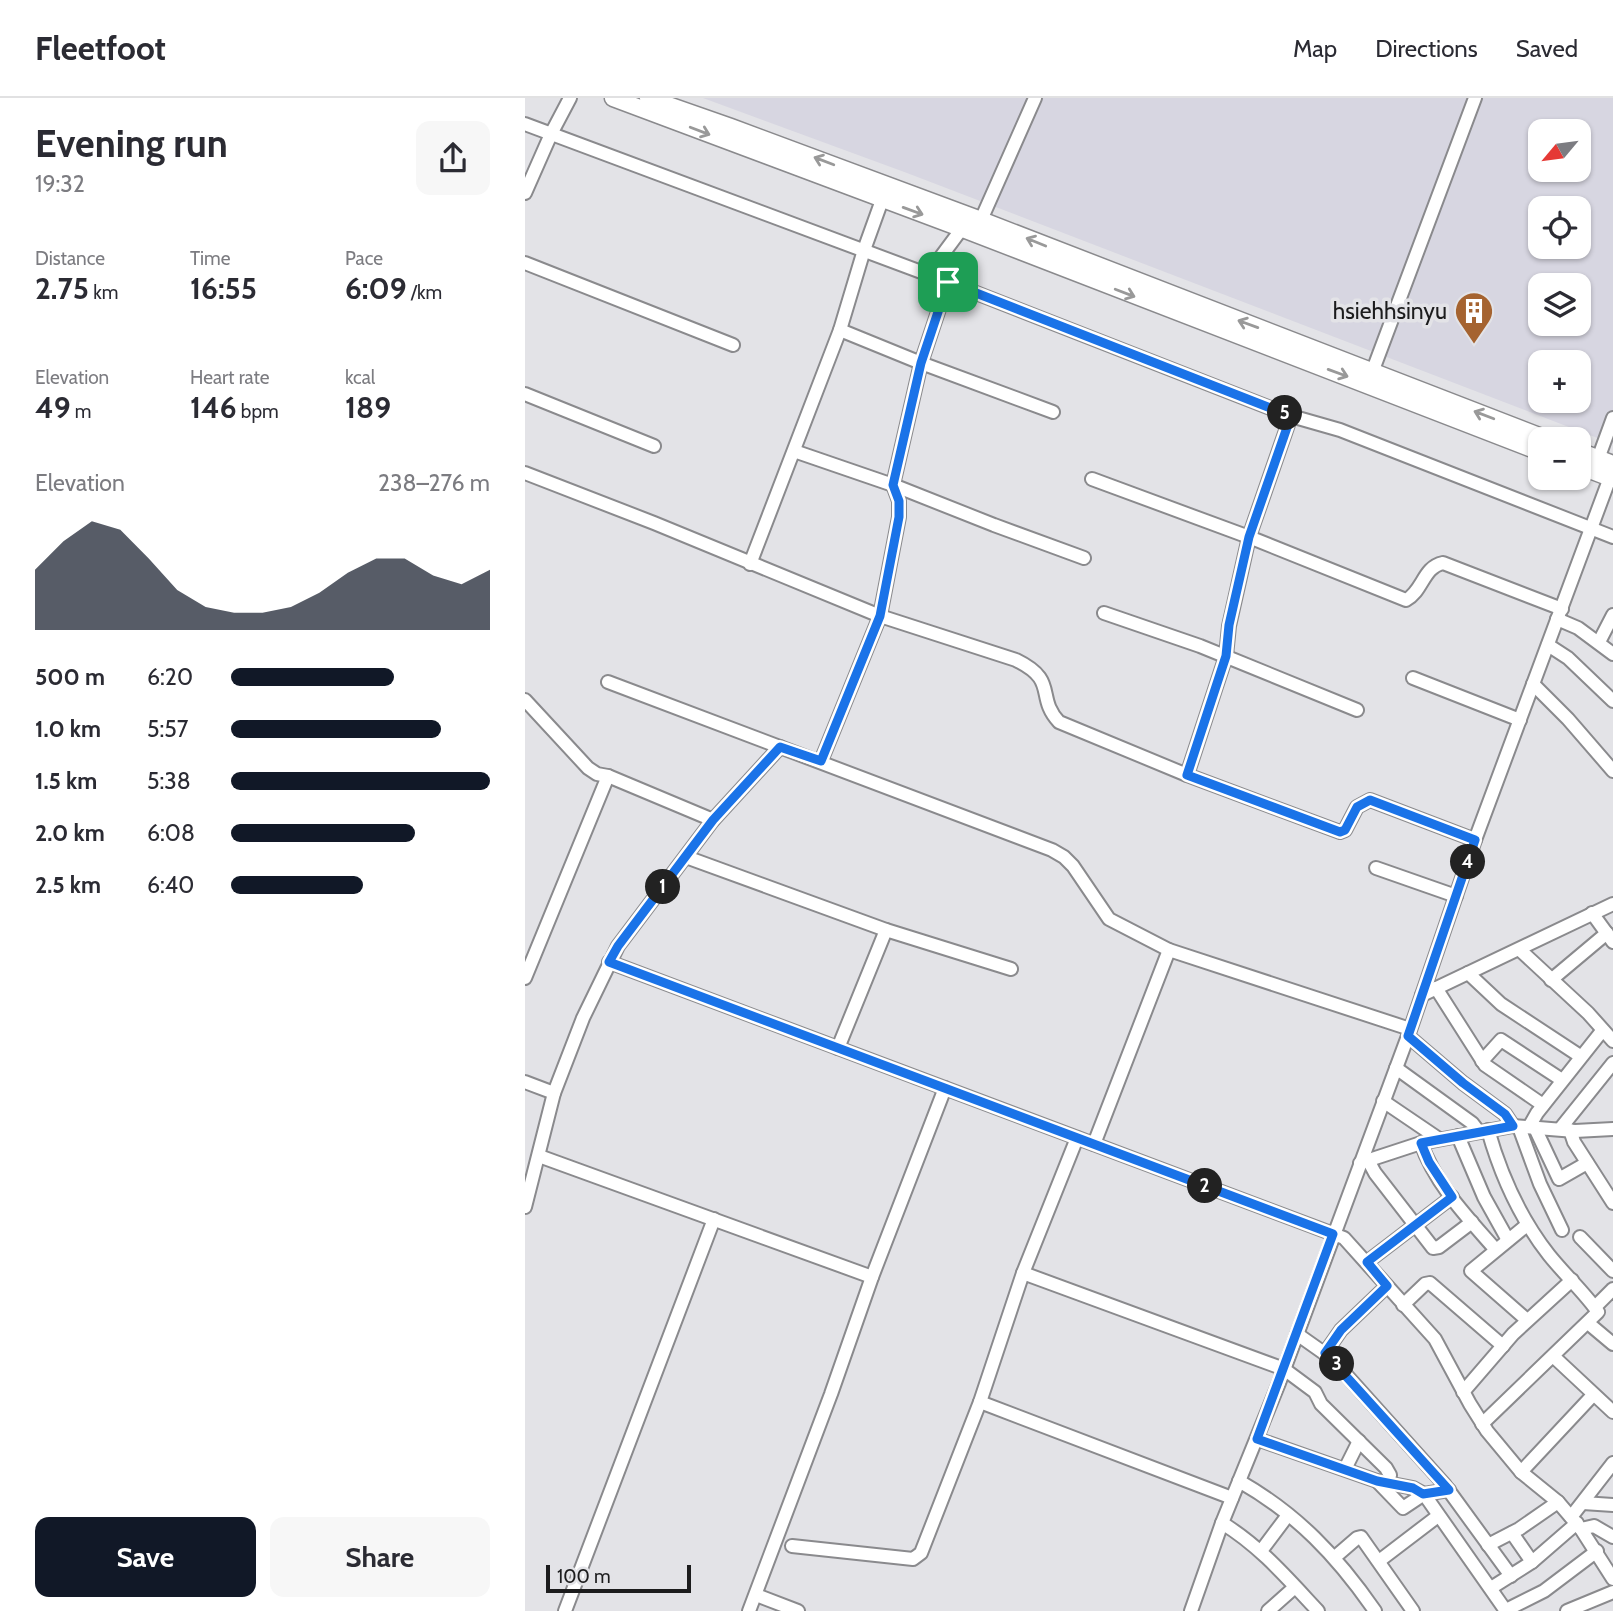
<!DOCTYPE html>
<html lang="en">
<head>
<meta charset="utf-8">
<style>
  body { margin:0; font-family:Cabin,sans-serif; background:#f7f7f7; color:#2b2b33; height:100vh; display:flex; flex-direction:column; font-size:26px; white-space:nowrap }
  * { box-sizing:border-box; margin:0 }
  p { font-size:23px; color:#7c7c81 }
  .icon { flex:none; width:38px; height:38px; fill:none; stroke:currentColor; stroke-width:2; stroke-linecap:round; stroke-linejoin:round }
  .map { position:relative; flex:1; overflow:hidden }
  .side { display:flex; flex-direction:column; background:#fff; width:525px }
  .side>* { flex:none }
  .needle { width:46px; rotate:241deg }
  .fabs { position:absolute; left:1003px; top:21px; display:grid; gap:14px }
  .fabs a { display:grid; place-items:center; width:63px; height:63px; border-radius:14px; background:#fff; box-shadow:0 2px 5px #0004; font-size:35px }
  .scale { position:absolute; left:21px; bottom:18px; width:145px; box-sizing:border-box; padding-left:7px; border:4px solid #1c1c1d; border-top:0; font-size:19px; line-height:24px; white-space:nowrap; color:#1c1c1d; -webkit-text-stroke:5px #e3e3e7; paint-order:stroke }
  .pin { position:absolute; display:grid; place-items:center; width:60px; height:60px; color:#fff; margin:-30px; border-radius:14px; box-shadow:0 4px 10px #0006 }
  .km { position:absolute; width:35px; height:35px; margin:-18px; border-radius:50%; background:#222; color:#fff; font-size:19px; line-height:35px; text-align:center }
  .round { display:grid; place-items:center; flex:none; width:74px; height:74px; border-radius:14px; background:#f7f7f7 }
  .overview { display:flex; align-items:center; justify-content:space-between; height:119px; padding:0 35px }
  h1 { font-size:38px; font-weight:700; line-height:52px }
  .metrics { display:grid; grid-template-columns:repeat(3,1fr); gap:10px; height:119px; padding:7px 35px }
  .metrics div { display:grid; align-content:center }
  .metrics b { font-size:30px; font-weight:700 }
  .metrics small { font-size:19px; font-weight:400 }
  .metrics p { font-size:19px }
  .chart { height:196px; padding:14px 35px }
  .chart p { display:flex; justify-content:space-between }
  .chart svg { width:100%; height:126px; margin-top:7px; fill:#111827; opacity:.7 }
  .button { display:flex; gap:14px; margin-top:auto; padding:14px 35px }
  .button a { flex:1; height:80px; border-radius:14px; background:#111827; color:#fff; font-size:28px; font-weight:700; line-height:80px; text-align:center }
  .button a+a { background:#f7f7f7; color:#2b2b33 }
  ul { padding:0 35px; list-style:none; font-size:23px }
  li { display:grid; grid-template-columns:112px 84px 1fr; align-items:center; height:52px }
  li i { height:18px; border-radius:9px; background:#111827 }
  header { display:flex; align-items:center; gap:42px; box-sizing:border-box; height:98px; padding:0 35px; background:#fff; border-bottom:2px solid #e1e1e2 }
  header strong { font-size:33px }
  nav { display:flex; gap:38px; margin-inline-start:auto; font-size:24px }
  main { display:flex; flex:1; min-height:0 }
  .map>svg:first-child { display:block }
  .built { fill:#d7d6e1; fill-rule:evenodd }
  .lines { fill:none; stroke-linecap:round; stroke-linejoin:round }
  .minor-casing { stroke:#8a8a8d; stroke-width:16 }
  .major-casing { stroke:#8a8a8d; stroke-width:19 }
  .minor { stroke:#fff; stroke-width:12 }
  .major { stroke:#fff; stroke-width:16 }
  .oneway { stroke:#999 }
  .route-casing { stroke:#fff; stroke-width:14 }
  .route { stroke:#1a73e8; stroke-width:9 }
  .labels { text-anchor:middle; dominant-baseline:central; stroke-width:7; stroke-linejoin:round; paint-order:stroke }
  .poi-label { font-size:23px; fill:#1c1c1d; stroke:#e3e3e7; text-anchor:end }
</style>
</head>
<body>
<header>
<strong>Fleetfoot</strong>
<nav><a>Map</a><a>Directions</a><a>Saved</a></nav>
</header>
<main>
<section class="side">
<div class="overview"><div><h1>Evening run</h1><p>19:32</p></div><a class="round"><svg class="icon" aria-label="share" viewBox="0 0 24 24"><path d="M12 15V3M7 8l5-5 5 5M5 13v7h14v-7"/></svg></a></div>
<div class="metrics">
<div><p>Distance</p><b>2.75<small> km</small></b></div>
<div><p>Time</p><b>16:55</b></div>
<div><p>Pace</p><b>6:09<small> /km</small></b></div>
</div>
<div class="metrics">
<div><p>Elevation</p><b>49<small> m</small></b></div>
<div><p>Heart rate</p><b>146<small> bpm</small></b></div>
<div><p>kcal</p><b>189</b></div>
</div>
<div class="chart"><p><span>Elevation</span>238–276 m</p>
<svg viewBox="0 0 160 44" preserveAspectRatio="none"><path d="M0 44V23L10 13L20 6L30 9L40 19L50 30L60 36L70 38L80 38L90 36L100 31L110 24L120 19L130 19L140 25L150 28L160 23V44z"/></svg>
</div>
<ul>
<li><b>500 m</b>6:20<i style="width:63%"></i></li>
<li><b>1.0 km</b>5:57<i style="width:81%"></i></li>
<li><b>1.5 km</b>5:38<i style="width:100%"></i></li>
<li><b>2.0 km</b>6:08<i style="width:71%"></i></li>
<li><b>2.5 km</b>6:40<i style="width:51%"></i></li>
</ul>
<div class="button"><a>Save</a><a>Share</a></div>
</section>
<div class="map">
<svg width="1088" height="1513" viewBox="0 0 1088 1513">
  <rect width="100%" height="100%" fill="#e3e3e7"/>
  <path class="built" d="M178,0H1088V346L382,75ZM1015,33H1054V72H1015ZM1015,110H1054V149H1015ZM1015,187H1054V226H1015ZM1015,264H1054V303H1015Z"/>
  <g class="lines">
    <g class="minor-casing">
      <g id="minor">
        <polyline points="0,26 423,184 766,318 815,332 1088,439"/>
        <polyline points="0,95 26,36 45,0"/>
        <polyline points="456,122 510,0"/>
        <polyline points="0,165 208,247"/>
        <polyline points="315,232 396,265 528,314"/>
        <polyline points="848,272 950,0"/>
        <polyline points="0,296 129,348"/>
        <polyline points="269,353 368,387 469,427 559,460"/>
        <polyline points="1073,361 1088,320"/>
        <path d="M0,375L129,425L355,518L491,562C534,583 510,598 534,624L662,677L815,734L820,732L832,709L845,702L950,742"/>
        <path d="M567,381L724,439L881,502C898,493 898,469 918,465L1037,511"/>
        <polyline points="225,466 315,232 339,152 357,102"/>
        <polyline points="579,515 675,548 832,612"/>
        <polyline points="1032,521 1053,530 1088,556"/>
        <polyline points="1074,544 1088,517"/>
        <polyline points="1023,547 1043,560 1088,603"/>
        <polyline points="888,580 995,622"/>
        <polyline points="83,584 527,752 539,759 548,768 584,821 644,852 885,931"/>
        <polyline points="1008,586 1043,621 1088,673"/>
        <polyline points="0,602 63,670 72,676 83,678 188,722"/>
        <polyline points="296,663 355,518 374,419 374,403 368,387 396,265 423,184 417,172 415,160 441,125"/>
        <polyline points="662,677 701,558 704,528 724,439 766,318"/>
        <polyline points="161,759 361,832 486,871"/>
        <polyline points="851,770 931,798"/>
        <polyline points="1067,815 1088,844"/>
        <polyline points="995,852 1063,915 1088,943"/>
        <polyline points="84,864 819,1140 910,1241 945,1306 962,1333 996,1374 1033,1404 1056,1431 1088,1481"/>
        <polyline points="943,875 976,906 1055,958"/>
        <polyline points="0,880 83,678"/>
        <polyline points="1026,882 1082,835"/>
        <polyline points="911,890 960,967 1018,1007"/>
        <polyline points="897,897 1088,806"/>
        <polyline points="883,938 938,985 980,1016 988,1028"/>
        <polyline points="313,950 361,832"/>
        <polyline points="957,963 976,942 1037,982"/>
        <polyline points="871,970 947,1025 954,1034"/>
        <polyline points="0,984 29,995"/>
        <polyline points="858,1003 914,1041"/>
        <polyline points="994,1029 1015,1086 1037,1132"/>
        <polyline points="1004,1029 1012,1015 1077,933"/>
        <polyline points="1010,1030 1034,1081 1062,1065"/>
        <polyline points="1035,1031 1088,965"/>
        <polyline points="1045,1032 1049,1044 1088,1105"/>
        <polyline points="933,1038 959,1099 983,1142"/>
        <path d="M896,1045C910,1086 942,1119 970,1151"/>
        <polyline points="569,1046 644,852"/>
        <polyline points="14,1058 347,1179"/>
        <polyline points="843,1062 850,1075 908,1150 914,1149 947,1124"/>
        <polyline points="835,1065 896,1045 988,1028 1050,1033 1088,1031"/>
        <polyline points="0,1109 29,995 58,920 93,848 188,722 255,649"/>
        <polyline points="1002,1127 946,1173 1002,1222"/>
        <polyline points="1055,1139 1088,1173"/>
        <polyline points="842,1164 927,1099"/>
        <polyline points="498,1175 759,1271 790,1294 796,1306 861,1370 865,1377 863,1386"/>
        <polyline points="878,1207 900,1186 905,1185 978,1248"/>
        <polyline points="1070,1209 1088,1191"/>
        <polyline points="1063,1225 1088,1246"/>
        <polyline points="772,1236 806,1260 919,1386 986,1478"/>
        <polyline points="800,1255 816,1232 862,1188"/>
        <polyline points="1028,1258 1088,1314"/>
        <polyline points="938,1294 988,1236 1047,1182"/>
        <polyline points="455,1304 707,1400"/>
        <path d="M957,1326L1073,1214C1059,1194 1040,1177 1024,1157C995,1120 976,1078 963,1032"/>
        <polyline points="732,1341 852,1383 888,1390 899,1396 981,1513"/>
        <polyline points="820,1371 834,1343"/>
        <polyline points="996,1374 1068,1297"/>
        <path d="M714,1383C772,1416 812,1458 850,1513"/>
        <polyline points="852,1383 878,1410 899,1396 924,1392"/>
        <polyline points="1058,1405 1088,1407"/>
        <polyline points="1046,1419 1088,1365"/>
        <path d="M697,1425C735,1448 763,1481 793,1513"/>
        <polyline points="1056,1431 1069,1428 1088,1439"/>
        <polyline points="987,1435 1007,1464"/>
        <polyline points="963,1447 994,1431 1033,1404"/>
        <polyline points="267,1448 388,1461 396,1455 455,1304 498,1175 552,1040"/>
        <polyline points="736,1453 763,1417"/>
        <polyline points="810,1459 832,1440 836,1439 888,1513"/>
        <polyline points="854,1463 913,1418"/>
        <polyline points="966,1490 1007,1464 1052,1425"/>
        <polyline points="231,1497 273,1513"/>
        <polyline points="981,1512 1019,1493 1072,1453"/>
        <polyline points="40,1513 189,1121"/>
        <polyline points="224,1513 306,1296 347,1179 420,990"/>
        <polyline points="666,1513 697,1425 754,1285 883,938 950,742 1087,374"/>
        <polyline points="743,1513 770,1489"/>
        <polyline points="1042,1513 1088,1494"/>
      </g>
    </g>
    <g class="major-casing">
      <g id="major">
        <polyline points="88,0 438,131 1015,354"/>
        <polyline points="123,0 206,29 456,122 1022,341"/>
        <polyline points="1054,353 1088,366"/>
        <polyline points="1054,368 1088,381"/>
      </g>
    </g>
    <use href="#minor" class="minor"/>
    <use href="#major" class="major"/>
  </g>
  <defs><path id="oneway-shaft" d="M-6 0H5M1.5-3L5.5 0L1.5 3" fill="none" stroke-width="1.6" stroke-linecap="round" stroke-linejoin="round" transform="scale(1.75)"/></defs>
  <g class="oneway">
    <use href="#oneway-shaft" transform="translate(175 33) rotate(21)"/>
    <use href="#oneway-shaft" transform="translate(299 63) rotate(-159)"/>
    <use href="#oneway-shaft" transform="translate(388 113) rotate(20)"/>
    <use href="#oneway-shaft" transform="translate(511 144) rotate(-158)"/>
    <use href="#oneway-shaft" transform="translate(600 195) rotate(21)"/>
    <use href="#oneway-shaft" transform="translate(723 226) rotate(-160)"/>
    <use href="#oneway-shaft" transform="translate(813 275) rotate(20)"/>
    <use href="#oneway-shaft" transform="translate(959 317) rotate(-159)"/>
  </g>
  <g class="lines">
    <g class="route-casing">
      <polygon id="route" points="423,184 766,318 724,439 704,527 701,558 662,677 815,734 820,732 832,709 845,702 950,742 883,938 938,985 980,1016 988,1028 896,1045 904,1064 927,1099 842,1164 862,1188 816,1232 800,1255 924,1392 898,1396 888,1390 852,1383 732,1341 808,1136 84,864 93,848 188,722 255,649 296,663 355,518 374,419 374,403 368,387 396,265"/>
    </g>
    <use href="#route" class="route"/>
  </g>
  <defs>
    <g id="building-pin" transform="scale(2.0125)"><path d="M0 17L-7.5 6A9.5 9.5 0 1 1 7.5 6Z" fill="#a56330" stroke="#e3e3e7"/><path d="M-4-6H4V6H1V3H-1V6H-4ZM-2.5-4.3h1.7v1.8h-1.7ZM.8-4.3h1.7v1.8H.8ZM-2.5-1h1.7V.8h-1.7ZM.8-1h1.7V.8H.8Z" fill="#fff"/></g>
  </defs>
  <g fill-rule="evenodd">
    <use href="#building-pin" x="949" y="213"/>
  </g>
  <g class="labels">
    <g class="poi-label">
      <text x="922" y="213">hsiehhsinyu</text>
    </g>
  </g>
</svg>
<div class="fabs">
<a><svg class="needle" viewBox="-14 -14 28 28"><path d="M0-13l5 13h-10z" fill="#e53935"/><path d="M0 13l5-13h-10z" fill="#7c7c81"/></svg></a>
<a><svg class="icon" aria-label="locate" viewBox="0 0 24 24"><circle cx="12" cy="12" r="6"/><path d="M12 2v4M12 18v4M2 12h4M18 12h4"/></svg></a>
<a><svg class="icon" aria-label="layers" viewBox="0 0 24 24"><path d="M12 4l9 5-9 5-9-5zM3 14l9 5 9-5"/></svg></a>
<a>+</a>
<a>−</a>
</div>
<div class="scale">100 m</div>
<div class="pin" style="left:423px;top:184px;background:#1e9e55"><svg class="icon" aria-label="arrive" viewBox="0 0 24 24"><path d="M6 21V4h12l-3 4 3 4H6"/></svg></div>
<b class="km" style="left:138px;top:789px">1</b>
<b class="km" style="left:680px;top:1088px">2</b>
<b class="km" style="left:812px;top:1266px">3</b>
<b class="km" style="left:943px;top:764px">4</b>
<b class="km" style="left:760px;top:315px">5</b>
</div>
</main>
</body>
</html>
